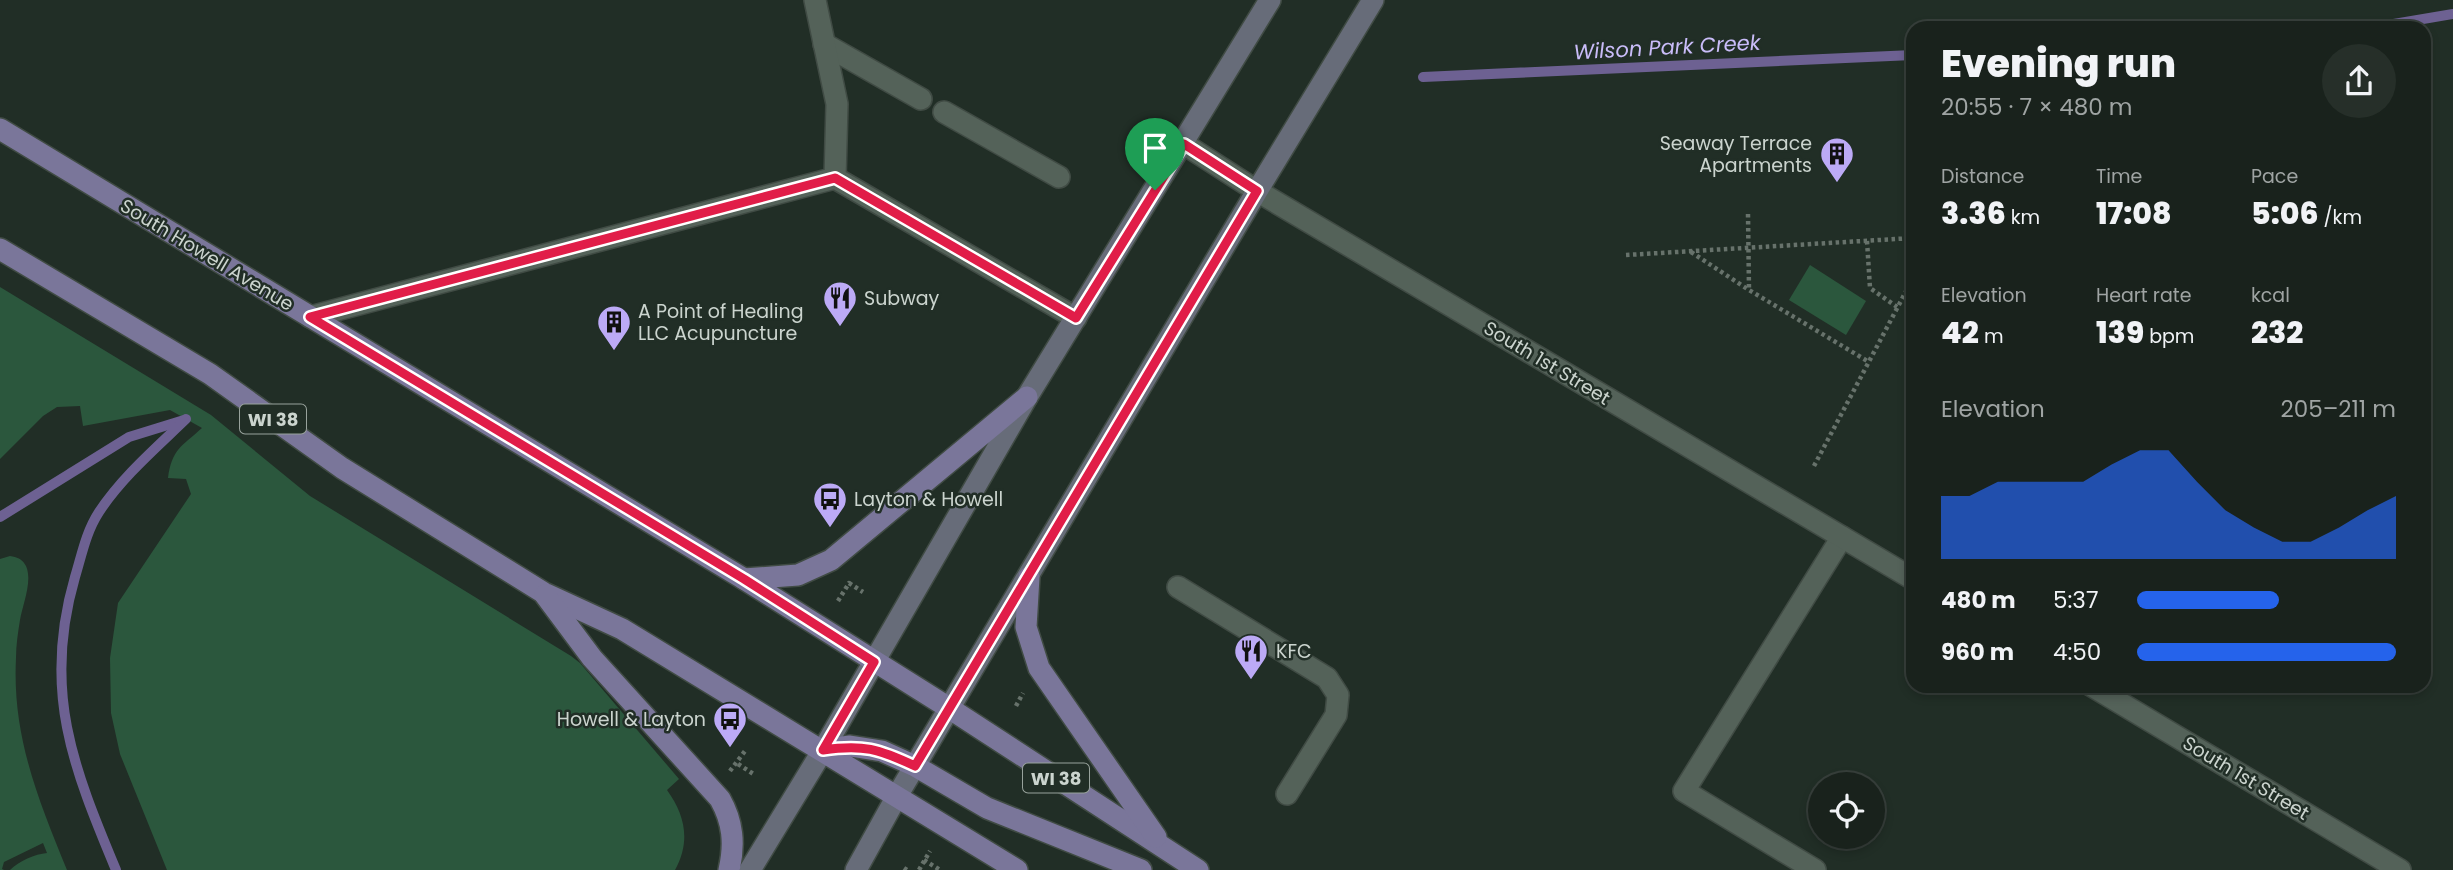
<!DOCTYPE html>
<html lang="en">
<head>
<meta charset="utf-8">
<style>
  body { margin:0; font-family:Poppins,sans-serif; background:#262f29; color:#f1f3f6; height:100vh; display:flex; flex-direction:column; font-size:26px; white-space:nowrap }
  * { box-sizing:border-box; margin:0 }
  p { font-size:23px; color:#9fa4a3 }
  .icon { flex:none; width:38px; height:38px; fill:none; stroke:currentColor; stroke-width:2; stroke-linecap:round; stroke-linejoin:round }
  .map { position:relative; flex:1; overflow:hidden }
  .side { position:absolute; left:1906px; top:21px; width:525px; height:672px; display:flex; flex-direction:column; background:#19221c; border-radius:21px; box-shadow:0 4px 10px #0003,0 0 0 2px #373f3b }
  .side>* { flex:none }
  .fabs { position:absolute; left:1808px; top:772px; display:grid; gap:14px }
  .fabs a { display:grid; place-items:center; width:77px; height:77px; border-radius:50%; background:#19221c; box-shadow:0 4px 10px #0003,0 0 0 2px #373f3b; font-size:35px }
  .pin { position:absolute; display:grid; place-items:center; width:60px; height:60px; color:#fff; margin:-72px -30px; border-radius:50% 50% 50% 0; rotate:-45deg; box-shadow:0 0 7px #0007 }
  .pin .icon { rotate:45deg }
  .round { display:grid; place-items:center; flex:none; width:74px; height:74px; border-radius:37px; background:#262f29 }
  .headline { display:flex; align-items:center; justify-content:space-between; height:119px; padding:0 35px }
  h1 { font-size:38px; font-weight:800; line-height:52px }
  .stats { display:grid; grid-template-columns:repeat(3,1fr); gap:10px; height:119px; padding:7px 35px }
  .stats div { display:grid; align-content:center }
  .stats b { font-size:30px; font-weight:800 }
  .stats small { font-size:19px; font-weight:400 }
  .stats p { font-size:19px }
  .chart { height:196px; padding:14px 35px }
  .chart p { display:flex; justify-content:space-between }
  .chart svg { width:100%; height:126px; margin-top:7px; fill:#2563eb; opacity:.7 }
  ul { padding:0 35px; list-style:none; font-size:23px }
  li { display:grid; grid-template-columns:112px 84px 1fr; align-items:center; height:52px }
  li i { height:18px; border-radius:9px; background:#2563eb }
  .map>svg:first-child { display:block }
  .green { fill:#2b573d }
  .lines { fill:none; stroke-linecap:round; stroke-linejoin:round }
  .stream { stroke:#6d6192; stroke-width:10 }
  .service-casing { stroke:#404b44; stroke-width:24 }
  .minor-casing { stroke:#404b44; stroke-width:24 }
  .secondary-casing { stroke:#404b44; stroke-width:24 }
  .primary-casing { stroke:#404b44; stroke-width:24 }
  .path { stroke:#67726b; stroke-width:4.5; stroke-dasharray:3.5 3.5; stroke-linecap:butt }
  .service { stroke:#546259; stroke-width:21 }
  .minor { stroke:#546259; stroke-width:21 }
  .secondary { stroke:#676c79; stroke-width:21 }
  .primary { stroke:#7a769a; stroke-width:21 }
  .route-casing { stroke:#fff; stroke-width:14 }
  .route { stroke:#e11d48; stroke-width:9 }
  .labels { text-anchor:middle; dominant-baseline:central; stroke-width:5; stroke-linejoin:round; paint-order:stroke }
  .shield { fill:#212e26; stroke:#98a29c; stroke-width:2 }
  .shield-label { font-size:18px; font-weight:bold; fill:#cbd4ce }
  .poi-label { font-size:19px; fill:#cbd4ce; stroke:#212e26; text-anchor:start }
  .street-label { font-size:19px; fill:#cbd4ce; stroke:#212e26 }
  .water-label { font-size:21px; font-style:italic; fill:#c9bcf8; stroke:#212e26 }
</style>
</head>
<body>
<div class="map">
<svg width="2453" height="870" viewBox="0 0 2453 870">
  <rect width="100%" height="100%" fill="#212e26"/>
  <g class="green">
    <polygon points="1810,265 1866,301 1846,335 1789,300"/>
    <path d="M0,287L211,415L310,496L571,656L580,663L679,779L667,790C685,815 691,841 675,870H167L120,754L111,713L110,658L118,603L191,494L186,479L168,478C172,449 181,447 202,428L170,410L83,426L80,406L57,407L43,416L0,459Z"/>
    <path d="M10,556C42,560 23,601 20,620C18,632 16,645 16,658C12,736 38,799 67,870H10C19,861 35,854 47,853L43,843L4,862L2,869L4,870H0V559Z"/>
  </g>
  <g class="lines">
    <g class="stream">
      <polyline points="2370,28 2453,14"/>
      <polyline points="1423,77 1913,55"/>
      <polyline points="0,517 129,437 184,420"/>
      <path d="M116,870C73,767 42,690 75,577C82,554 86,532 99,512C122,477 156,448 186,419"/>
    </g>
    <g class="service-casing">
      <g id="service">
        <polyline points="824,44 921,99"/>
        <polyline points="944,112 1059,177"/>
        <polyline points="835,178 1076,318"/>
        <polyline points="310,317 835,178 837,104 815,0"/>
        <polyline points="1178,587 1327,678 1338,695 1336,715 1287,794"/>
        <polyline points="1815,870 1684,791 1842,537"/>
      </g>
    </g>
    <g class="minor-casing">
      <g id="minor">
        <polyline points="1184,144 1257,191 1913,579"/>
        <polyline points="2092,686 2400,870"/>
      </g>
    </g>
    <g class="secondary-casing">
      <g id="secondary">
        <polyline points="750,870 823,750 1027,397 1270,0"/>
        <polyline points="856,870 897,796 1257,191 1373,0"/>
      </g>
    </g>
    <g class="primary-casing">
      <g id="primary">
        <polyline points="0,129 744,579 949,708 1198,870"/>
        <polyline points="0,249 210,374 342,468 544,593 622,629 1017,870"/>
        <polyline points="1029,577 1026,627 1039,668 1156,837"/>
        <polyline points="744,579 798,575 831,560 1027,397"/>
        <path d="M545,595L592,658L720,799C733,822 735,844 729,870"/>
        <polyline points="823,750 850,746 882,751 915,766 987,808 1141,870"/>
      </g>
    </g>
    <g class="path">
      <polyline points="1748,214 1749,290"/>
      <polyline points="1867,241 1870,288 1897,307"/>
      <polyline points="1691,252 1749,290 1869,362"/>
      <polyline points="1626,255 1913,238"/>
      <polyline points="1814,466 1913,278"/>
      <polyline points="838,601 849,583 863,592"/>
      <polyline points="1016,706 1023,693"/>
      <polyline points="738,764 755,775"/>
      <polyline points="730,771 745,751"/>
      <polyline points="924,860 940,870"/>
      <polyline points="904,868 907,870"/>
      <polyline points="919,870 930,851"/>
    </g>
    <use href="#service" class="service"/>
    <use href="#minor" class="minor"/>
    <use href="#secondary" class="secondary"/>
    <use href="#primary" class="primary"/>
  </g>
  <g class="lines">
    <g class="route-casing">
      <path id="route" d="M1184,144L1257,191L915,766C879,749 863,744 823,750L874,662L744,579L310,317L835,178L1076,318Z"/>
    </g>
    <use href="#route" class="route"/>
  </g>
  <defs>
    <g id="building-pin" transform="scale(1.75)"><path d="M0 17L-7.5 6A9.5 9.5 0 1 1 7.5 6Z" fill="#bcaaf6" stroke="#212e26"/><path d="M-4-6H4V6H1V3H-1V6H-4ZM-2.5-4.3h1.7v1.8h-1.7ZM.8-4.3h1.7v1.8H.8ZM-2.5-1h1.7V.8h-1.7ZM.8-1h1.7V.8H.8Z" fill="#111"/></g>
    <g id="restaurant-pin" transform="scale(1.75)"><path d="M0 17L-7.5 6A9.5 9.5 0 1 1 7.5 6Z" fill="#bcaaf6" stroke="#212e26"/><path d="M-5-6h1v4h1v-4h1v4h1v-4h1v5L-1.5 .5V6h-2V.5L-5-1ZM5-6V6H3V1.5H1.5Q1.5-4 5-6Z" fill="#111"/></g>
    <g id="bus-pin" transform="scale(1.75)"><path d="M0 17L-7.5 6A9.5 9.5 0 1 1 7.5 6Z" fill="#bcaaf6" stroke="#212e26"/><path d="M-5-6H5V4H4V6H2V4H-2V6H-4V4H-5ZM-3.5-4V0h7V-4ZM-3.5 1.2v1.5H-2V1.2ZM2 1.2v1.5H3.5V1.2Z" fill="#111"/></g>
  </defs>
  <g fill-rule="evenodd">
    <use href="#building-pin" x="1837" y="154"/>
    <use href="#restaurant-pin" x="840" y="298"/>
    <use href="#building-pin" x="614" y="322"/>
    <use href="#bus-pin" x="830" y="499"/>
    <use href="#restaurant-pin" x="1251" y="651"/>
    <use href="#bus-pin" x="730" y="719"/>
  </g>
  <g class="labels">
    <g class="shield">
      <rect x="240" y="404.5" width="66" height="29" rx="5"/>
      <rect x="1023" y="763.5" width="66" height="29" rx="5"/>
    </g>
    <g class="shield-label">
      <text x="273" y="419">WI 38</text>
      <text x="1056" y="778">WI 38</text>
    </g>
    <g class="poi-label">
      <text x="1812" y="143" text-anchor="end">Seaway Terrace<tspan x="1812" dy="22">Apartments</tspan></text>
      <text x="864" y="298">Subway</text>
      <text x="638" y="311">A Point of Healing<tspan x="638" dy="22">LLC Acupuncture</tspan></text>
      <text x="854" y="499">Layton &amp; Howell</text>
      <text x="1276" y="651">KFC</text>
      <text x="706" y="719" text-anchor="end">Howell &amp; Layton</text>
    </g>
    <g class="street-label">
      <text transform="translate(207 255) rotate(31)">South Howell Avenue</text>
      <text transform="translate(1547 363) rotate(31)">South 1st Street</text>
      <text transform="translate(2246 778) rotate(31)">South 1st Street</text>
    </g>
    <g class="water-label">
      <text transform="translate(1667 47) rotate(-3)">Wilson Park Creek</text>
    </g>
  </g>
</svg>
<div class="fabs">
<a><svg class="icon" aria-label="locate" viewBox="0 0 24 24"><circle cx="12" cy="12" r="6"/><path d="M12 2v4M12 18v4M2 12h4M18 12h4"/></svg></a>
</div>
<div class="pin" style="left:1155px;top:190px;background:#1e9e55"><svg class="icon" aria-label="arrive" viewBox="0 0 24 24"><path d="M6 21V4h12l-3 4 3 4H6"/></svg></div>
<section class="side">
<div class="headline"><div><h1>Evening run</h1><p>20:55 · 7 × 480 m</p></div><a class="round"><svg class="icon" aria-label="share" viewBox="0 0 24 24"><path d="M12 15V3M7 8l5-5 5 5M5 13v7h14v-7"/></svg></a></div>
<div class="stats">
<div><p>Distance</p><b>3.36<small> km</small></b></div>
<div><p>Time</p><b>17:08</b></div>
<div><p>Pace</p><b>5:06<small> /km</small></b></div>
</div>
<div class="stats">
<div><p>Elevation</p><b>42<small> m</small></b></div>
<div><p>Heart rate</p><b>139<small> bpm</small></b></div>
<div><p>kcal</p><b>232</b></div>
</div>
<div class="chart"><p><span>Elevation</span>205–211 m</p>
<svg viewBox="0 0 160 44" preserveAspectRatio="none"><path d="M0 44V22L10 22L20 17L30 17L40 17L50 17L60 11L70 6L80 6L90 17L100 27L110 33L120 38L130 38L140 33L150 27L160 22V44z"/></svg>
</div>
<ul>
<li><b>480 m</b>5:37<i style="width:55%"></i></li>
<li><b>960 m</b>4:50<i style="width:100%"></i></li>
</ul>
</section>
</div>
</body>
</html>
